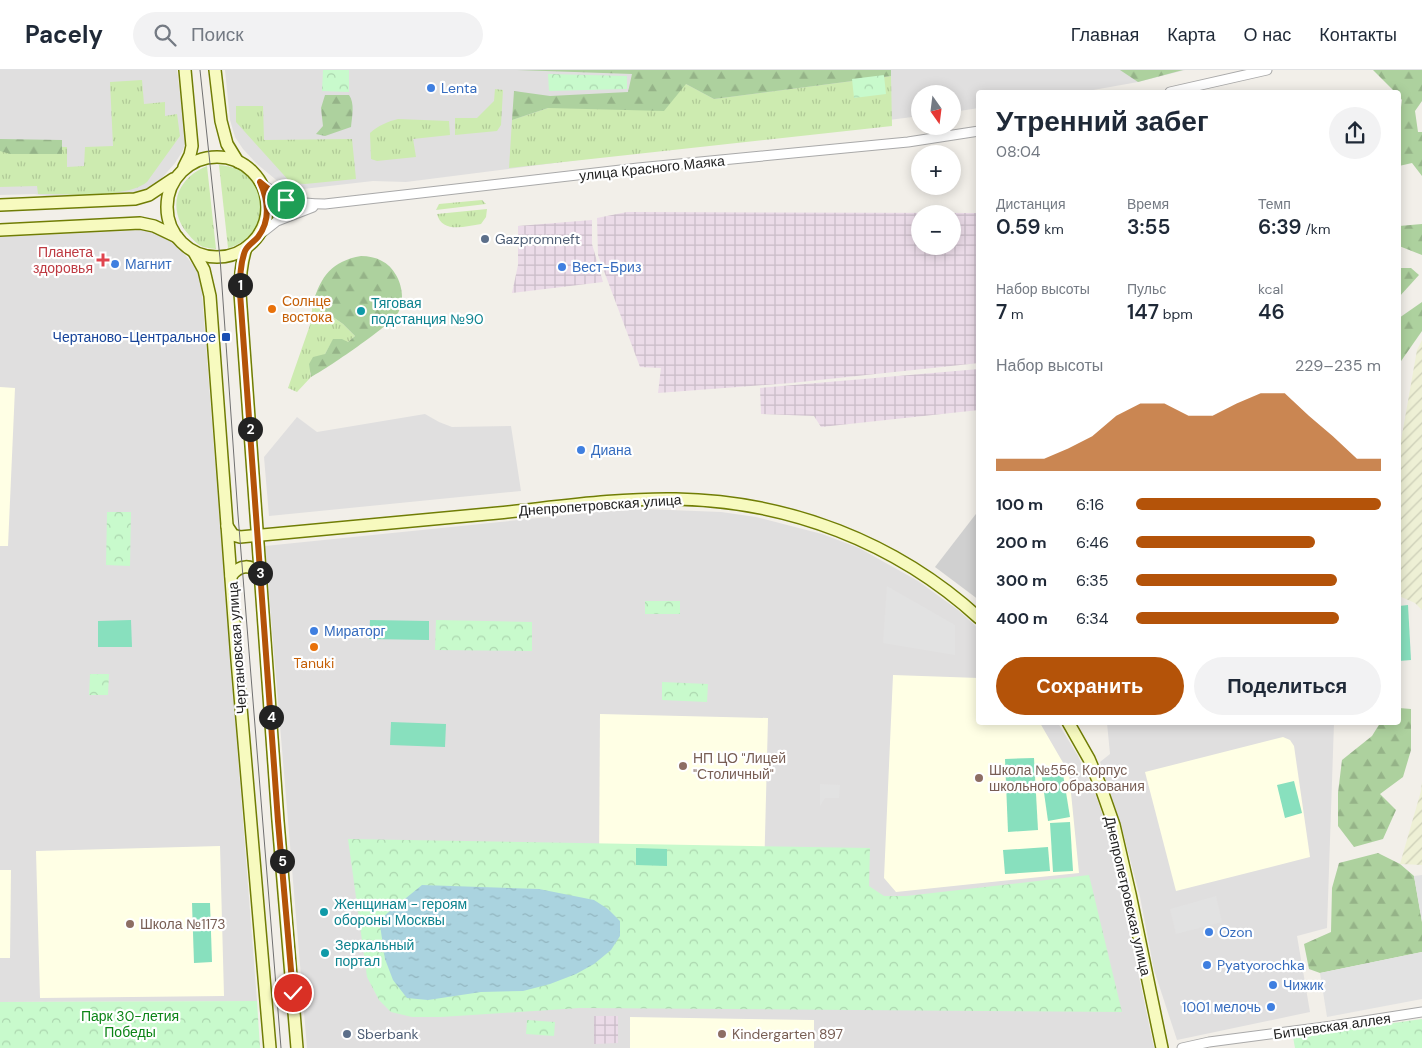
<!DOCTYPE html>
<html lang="ru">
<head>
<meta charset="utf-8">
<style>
  body { margin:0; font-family:"DM Sans",sans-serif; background:#f2f2f3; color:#1f2937; height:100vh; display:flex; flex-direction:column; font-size:19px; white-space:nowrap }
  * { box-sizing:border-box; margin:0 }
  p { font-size:16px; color:#747a83 }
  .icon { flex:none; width:28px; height:28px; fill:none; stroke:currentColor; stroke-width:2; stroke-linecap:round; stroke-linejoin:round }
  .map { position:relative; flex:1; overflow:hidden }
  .panel { position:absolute; left:976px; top:20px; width:425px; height:635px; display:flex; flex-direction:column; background:#fff; border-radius:5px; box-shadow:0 2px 12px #0003 }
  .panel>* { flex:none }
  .needle { width:32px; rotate:166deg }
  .controls { position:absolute; left:911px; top:15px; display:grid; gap:10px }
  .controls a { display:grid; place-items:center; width:50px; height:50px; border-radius:50%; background:#fff; box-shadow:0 2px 12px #0003; font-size:25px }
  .pin { position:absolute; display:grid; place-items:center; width:42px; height:42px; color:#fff; margin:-21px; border:2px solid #fff; border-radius:50%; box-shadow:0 1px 5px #0007 }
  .km { position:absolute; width:25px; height:25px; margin:-12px; border-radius:50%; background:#222; color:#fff; font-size:14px; line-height:25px; text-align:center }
  .round { display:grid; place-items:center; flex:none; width:52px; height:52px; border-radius:26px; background:#f2f2f3 }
  .head { display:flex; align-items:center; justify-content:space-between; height:85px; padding:0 20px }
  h1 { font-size:28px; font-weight:600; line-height:38px }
  .stats { display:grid; grid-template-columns:repeat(3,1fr); gap:8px; height:85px; padding:5px 20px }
  .stats div { display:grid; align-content:center }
  .stats b { font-size:21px; font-weight:600 }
  .stats small { font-size:14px; font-weight:400 }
  .stats p { font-size:14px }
  .chart { height:140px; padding:10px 20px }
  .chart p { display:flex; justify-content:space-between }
  .chart svg { width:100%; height:90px; margin-top:5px; fill:#b45309; opacity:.7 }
  .cta { display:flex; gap:10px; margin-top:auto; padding:10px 20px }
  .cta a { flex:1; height:58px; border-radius:30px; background:#b45309; color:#fff; font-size:20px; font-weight:600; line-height:58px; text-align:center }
  .cta a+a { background:#f2f2f3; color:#1f2937 }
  ul { padding:0 20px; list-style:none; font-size:16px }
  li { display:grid; grid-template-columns:80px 60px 1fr; align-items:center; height:38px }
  li i { height:12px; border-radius:6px; background:#b45309 }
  header { display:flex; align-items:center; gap:30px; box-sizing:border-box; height:70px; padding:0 25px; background:#fff; border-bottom:1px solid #e0e1e3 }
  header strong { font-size:24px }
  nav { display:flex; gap:28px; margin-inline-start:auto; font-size:18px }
  .search { width:350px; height:45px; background:#f2f2f3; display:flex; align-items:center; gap:12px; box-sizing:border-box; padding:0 18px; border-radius:28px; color:#747a83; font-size:19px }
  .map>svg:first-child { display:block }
  .residential { fill:#e0dfdf }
  .industrial { fill:url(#industrial-grid); fill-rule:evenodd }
  .education { fill:#ffffe5 }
  .religious { fill:#d0d0d0 }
  .farmland { fill:url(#farmland-furrows) }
  .grass { fill:url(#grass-tufts) }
  .forest { fill:url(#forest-firs) }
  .park { fill:url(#park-crowns) }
  .pitch { fill:#88e0be }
  .parking { fill:#e2e2e2 }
  .water { fill:url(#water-ripples) }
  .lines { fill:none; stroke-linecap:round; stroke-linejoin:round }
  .street-casing { stroke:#a9a9a9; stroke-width:11 }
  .secondary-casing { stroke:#707d05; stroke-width:14 }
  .street { stroke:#fff; stroke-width:9 }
  .secondary { stroke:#f7fabf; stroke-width:11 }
  .tram { stroke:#707070; stroke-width:1 }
  .route-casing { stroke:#fff; stroke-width:10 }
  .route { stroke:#b45309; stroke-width:6 }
  .shop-dot { fill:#3f7fe0; stroke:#fff; stroke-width:2 }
  .service-dot { fill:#5c6f8a; stroke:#fff; stroke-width:2 }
  .health-dot { fill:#e0444e; stroke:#fff; stroke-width:2 }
  .food-dot { fill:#e8710a; stroke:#fff; stroke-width:2 }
  .culture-dot { fill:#0f9aa8; stroke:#fff; stroke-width:2 }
  .transit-dot { fill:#1a4fb4; stroke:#fff; stroke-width:2 }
  .education-dot { fill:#8d6e63; stroke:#fff; stroke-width:2 }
  .labels { text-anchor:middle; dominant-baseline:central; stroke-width:4.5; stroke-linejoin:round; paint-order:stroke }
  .shop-label { font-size:14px; fill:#366cbe; stroke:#fff; text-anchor:start }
  .street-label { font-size:14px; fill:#222; stroke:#fff }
  .service-label { font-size:14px; fill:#4e5e75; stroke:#fff; text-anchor:start }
  .health-label { font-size:14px; fill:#be3a42; stroke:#fff; text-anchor:end }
  .food-label { font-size:14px; fill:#c56008; stroke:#fff; text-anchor:start }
  .culture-label { font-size:14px; fill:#0d838f; stroke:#fff; text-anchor:start }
  .transit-label { font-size:14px; fill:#164399; stroke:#fff; text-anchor:end }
  .education-label { font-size:14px; fill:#785e54; stroke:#fff; text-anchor:start }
  .park-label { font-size:14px; fill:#0c8416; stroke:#fff }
</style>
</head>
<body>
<header>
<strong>Pacely</strong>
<div class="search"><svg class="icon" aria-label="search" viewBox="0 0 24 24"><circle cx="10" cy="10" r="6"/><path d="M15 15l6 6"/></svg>Поиск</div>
<nav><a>Главная</a><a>Карта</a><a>О нас</a><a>Контакты</a></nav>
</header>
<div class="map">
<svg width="1422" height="978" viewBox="0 0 1422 978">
  <defs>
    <pattern id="industrial-grid" width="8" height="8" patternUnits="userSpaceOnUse" patternTransform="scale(1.25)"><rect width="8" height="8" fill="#ebdbe8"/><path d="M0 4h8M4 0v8" fill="none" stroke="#c9bcc7"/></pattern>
    <pattern id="farmland-furrows" width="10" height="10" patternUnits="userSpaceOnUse" patternTransform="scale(1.25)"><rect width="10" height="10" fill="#eef0d5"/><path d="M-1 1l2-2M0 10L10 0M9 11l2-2" fill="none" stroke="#ccceb7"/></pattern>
    <pattern id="grass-tufts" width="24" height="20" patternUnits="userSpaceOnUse" patternTransform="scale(1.25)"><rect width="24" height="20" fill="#cdebb0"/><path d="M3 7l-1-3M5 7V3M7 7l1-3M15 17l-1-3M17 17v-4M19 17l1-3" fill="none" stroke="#b0c997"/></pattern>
    <pattern id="forest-firs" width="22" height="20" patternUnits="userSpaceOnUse" patternTransform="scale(1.25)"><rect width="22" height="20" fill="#add19e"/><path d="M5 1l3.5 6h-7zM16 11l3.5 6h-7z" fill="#95b388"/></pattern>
    <pattern id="park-crowns" width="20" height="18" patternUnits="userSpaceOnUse" patternTransform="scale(1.25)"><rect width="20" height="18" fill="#c8facc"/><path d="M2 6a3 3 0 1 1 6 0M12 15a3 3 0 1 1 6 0" fill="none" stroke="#acd6af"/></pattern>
    <pattern id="water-ripples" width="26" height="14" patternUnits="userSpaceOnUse" patternTransform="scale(1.25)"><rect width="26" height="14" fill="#aad3df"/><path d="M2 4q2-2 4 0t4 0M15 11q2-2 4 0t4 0" fill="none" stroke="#92b5bf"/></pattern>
  </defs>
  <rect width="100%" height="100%" fill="#f2efe9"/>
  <g class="residential">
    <polygon points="0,0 177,0 186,71 182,82 175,93 154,117 144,122 132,125 59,128 34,124 0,125"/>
    <polygon points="225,0 1185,0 1138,12 1082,22 979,22 979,38 953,42 952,24 920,24 920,46 406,112 373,111 303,119 296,119 281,114 257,94 243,79 235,67 230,50"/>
    <polygon points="144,160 160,164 175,174 186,186 196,199 201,211 257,931 0,932 0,167"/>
    <polygon points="425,344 439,352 452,357 511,356 521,421 269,446 264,387 297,347 317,362"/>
    <polygon points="645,439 721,442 756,447 822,464 859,478 918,511 958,540 979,559 979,652 1058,653 1078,686 1095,723 1104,749 1119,812 1154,978 307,978 265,476 597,442"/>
    <polygon points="1107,653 1334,653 1327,858 1297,866 1310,942 1177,970 1154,900 1140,827 1121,755 1100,692 1110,684"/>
  </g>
  <g class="industrial">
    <path d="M627,142L978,143L979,293L791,313L658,323L661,298L640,297L598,185L597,148ZM920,144H952V176H920Z"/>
    <polygon points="592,150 592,174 603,212 512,223 518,195 518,156"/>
    <polygon points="979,299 979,340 821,357 814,346 761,344 760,318"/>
    <polygon points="594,946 618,946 618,973 594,974"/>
  </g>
  <g class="education">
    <polygon points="0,317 15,318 8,476 0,476"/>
    <polygon points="893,605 979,608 979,652 1040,653 1069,703 1079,803 896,822 884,808"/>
    <polygon points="600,644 768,648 764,805 599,799"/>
    <polygon points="1283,667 1290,670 1294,676 1310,787 1176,821 1145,702"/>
    <polygon points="220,776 224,926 40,928 36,781"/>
    <polygon points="0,800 11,800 10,888 0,888"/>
    <polygon points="630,947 814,950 814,978 630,978"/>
  </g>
  <polygon class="religious" points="979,440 979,530 935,497"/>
  <g class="farmland">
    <polygon points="1422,270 1422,540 1415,533 1399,526 1399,382 1417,280"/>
    <polygon points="1422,712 1422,795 1400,794 1421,721"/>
  </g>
  <g class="grass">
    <polygon points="891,6 892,56 509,98 512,50 548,38 590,38 686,14 714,29"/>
    <path d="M142,10L144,34L165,32V46L177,44L180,66L147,112C126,129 65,124 38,124L37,116L0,117V75L67,77V97L84,96L85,77L113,76L110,12Z"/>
    <polygon points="495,19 503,20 501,55 497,61 455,65 455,48 477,48 494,31"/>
    <polygon points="236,36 263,36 264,70 352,69 356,109 305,114 291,113 236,52"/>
    <path d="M398,49L449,51L450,65L413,69L416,87L377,91L371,89L370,63C377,56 389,51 398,49Z"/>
    <path d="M219,95C230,96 243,99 251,107C274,132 259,170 228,178Z"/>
    <path d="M207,96L216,179C212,178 205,178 201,176C195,173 188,164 184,159C167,132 180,107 207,96Z"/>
    <polygon points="482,130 486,134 436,140 439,134"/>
    <path d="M487,139L486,147L481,154C466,156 442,164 437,144Z"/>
    <polygon points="313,233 343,254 355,266 348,272 333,270 325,284 310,303 311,307 297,322 288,318 310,255"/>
  </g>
  <g class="forest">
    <polygon points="517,0 891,0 891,6 714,29 686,14 664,41 548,38 512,50 514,21 550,26 628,22 632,4"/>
    <polygon points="1120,0 1183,0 1138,12"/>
    <polygon points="1373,0 1422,0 1422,31 1415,41 1418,62 1422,62 1422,106 1412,93 1399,96 1399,52 1402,30 1399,26 1399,22 1395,22"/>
    <path d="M325,25H349C355,33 352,47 351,57L325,66L316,64L323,56L321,38Z"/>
    <polygon points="0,69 62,70 62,84 10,84 0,81"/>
    <polygon points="1422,154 1422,185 1399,176 1399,156"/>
    <path d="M361,186C376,186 389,192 396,205C402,215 405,232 398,243C391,255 325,300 311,307L309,294L313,287L325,284L333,269H342L348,272L355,266L343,254L313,233C321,206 332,191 361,186Z"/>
    <polygon points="1399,198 1411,198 1419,205 1399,227"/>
    <polygon points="1422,232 1422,261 1399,294 1399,248"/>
    <polygon points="1399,638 1411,639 1411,680 1403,707 1380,724 1396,740 1383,769 1354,777 1338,756 1338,723 1342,690 1372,666 1380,653 1399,652"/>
    <polygon points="1378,783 1400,794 1414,806 1422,852 1422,882 1320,903 1309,899 1304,874 1331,862 1332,818 1339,793"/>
  </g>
  <g class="park">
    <polygon points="323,0 349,0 349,22 322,21"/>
    <polygon points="548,4 627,6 627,19 549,21"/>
    <polygon points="884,5 886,24 854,28 852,9"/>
    <polygon points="107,442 131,442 130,496 106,495"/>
    <rect x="645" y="531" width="35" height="13"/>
    <polygon points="436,550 532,552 532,581 435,580"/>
    <polygon points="90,604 109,604 108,625 89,625"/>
    <polygon points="662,612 708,614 707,632 662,630"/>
    <polygon points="348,769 870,778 869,816 884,826 906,826 1089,805 1122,942 580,938 441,947 412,947 391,942 379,930 367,907"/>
    <polygon points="257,931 260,978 0,978 0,932"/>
    <polygon points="1422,949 1422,978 1295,978 1293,967"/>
    <polygon points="527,950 555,952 554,966 526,964"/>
  </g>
  <g class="pitch">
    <polygon points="1408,535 1411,590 1399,591 1399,536"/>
    <polygon points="131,550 132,577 98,577 98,551"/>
    <polygon points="370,550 429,551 429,570 369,569"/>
    <polygon points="391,652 446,654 445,677 390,675"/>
    <polygon points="1034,688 1038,760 1008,762 1005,689"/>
    <polygon points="1062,698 1070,747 1048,751 1041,701"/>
    <polygon points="1294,711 1302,743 1285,748 1277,715"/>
    <polygon points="1070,752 1073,801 1053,802 1050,753"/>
    <polygon points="1048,777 1050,801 1005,804 1003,780"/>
    <polygon points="636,778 667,779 667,796 636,795"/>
    <polygon points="192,833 210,833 212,892 194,893"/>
  </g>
  <g class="parking">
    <polygon points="887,516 955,555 955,585 883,573"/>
    <polygon points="820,714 840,715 839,728 825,728 820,736"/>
    <polygon points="1422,805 1422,852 1414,806"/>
    <polygon points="1216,826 1222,852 1176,864 1170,839"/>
    <polygon points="1422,882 1422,929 1327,947 1320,903"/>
  </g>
  <polygon class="water" points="422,815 539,819 594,830 608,839 620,851 620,866 611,880 594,894 576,904 550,914 523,921 481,922 428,930 407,928 393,910 385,889 380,855 384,846"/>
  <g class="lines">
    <g class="street-casing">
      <g id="street">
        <polyline points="1170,22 1267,0"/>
        <path d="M260,112C281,130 297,134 325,134L638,98L908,72L979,61"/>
        <polyline points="258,166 277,151 313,137"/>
        <polyline points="1182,978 1209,972 1332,956 1422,942"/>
      </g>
    </g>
    <g class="secondary-casing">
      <g id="secondary">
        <polyline points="215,0 221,51 227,74 238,92"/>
        <circle cx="217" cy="137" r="50"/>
        <polyline points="184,97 190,85 192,76 185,0"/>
        <polyline points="0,135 135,129 149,125 173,109"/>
        <polyline points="0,160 140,153 154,156 177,167"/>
        <path d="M246,178C241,193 240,207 240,223L278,751L297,978"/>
        <polyline points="194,182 204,200 210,226 237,590 270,978"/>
        <path d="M227,456L233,465L240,467C326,459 412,451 498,443C557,437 617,428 676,429C788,431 896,472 979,548"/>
        <path d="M231,506C240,494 251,494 261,505"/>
        <polyline points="1068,652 1089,689 1100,715 1114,755 1130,824 1162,978"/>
      </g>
    </g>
    <use href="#street" class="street"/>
    <use href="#secondary" class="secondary"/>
    <polyline class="tram" points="200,0 220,188 238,445 281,978"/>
  </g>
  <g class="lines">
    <g class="route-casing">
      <path id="route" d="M286,130L271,121L260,112C268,130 271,150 258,167C254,172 248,175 245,181C240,194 240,209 240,223L278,751L293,923"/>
    </g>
    <use href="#route" class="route"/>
  </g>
  <g class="shop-dot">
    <circle cx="431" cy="18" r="5"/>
    <circle cx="115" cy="194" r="5"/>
    <circle cx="562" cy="197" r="5"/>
    <circle cx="581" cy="380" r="5"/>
    <circle cx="314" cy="561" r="5"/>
    <circle cx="1209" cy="862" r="5"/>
    <circle cx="1207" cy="895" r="5"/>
    <circle cx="1273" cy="915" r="5"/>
    <circle cx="1271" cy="937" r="5"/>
  </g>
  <g class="service-dot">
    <circle cx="485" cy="169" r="5"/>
    <circle cx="347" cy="964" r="5"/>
  </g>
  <path class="health-dot" d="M100.5 182.5h5v5h5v5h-5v5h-5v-5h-5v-5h5z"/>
  <g class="food-dot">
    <circle cx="272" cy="239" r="5"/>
    <circle cx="314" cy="577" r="5"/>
  </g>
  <g class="culture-dot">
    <circle cx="361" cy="241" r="5"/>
    <circle cx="324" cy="842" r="5"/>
    <circle cx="325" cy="883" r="5"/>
  </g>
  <rect class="transit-dot" x="221" y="262" width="10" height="10" rx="2.5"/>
  <g class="education-dot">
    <circle cx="683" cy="696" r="5"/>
    <circle cx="979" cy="708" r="5"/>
    <circle cx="130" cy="854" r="5"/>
    <circle cx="722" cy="964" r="5"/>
  </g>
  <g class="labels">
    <g class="shop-label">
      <text x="441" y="18">Lenta</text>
      <text x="125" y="194">Магнит</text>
      <text x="572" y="197">Вест-Бриз</text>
      <text x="591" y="380">Диана</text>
      <text x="324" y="561">Мираторг</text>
      <text x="1219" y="862">Ozon</text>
      <text x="1217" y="895">Pyatyorochka</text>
      <text x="1283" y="915">Чижик</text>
      <text x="1261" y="937" text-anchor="end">1001 мелочь</text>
    </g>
    <g class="street-label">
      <text transform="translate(652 98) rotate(-6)">улица Красного Маяка</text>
      <text transform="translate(600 435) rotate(-4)">Днепропетровская улица</text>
      <text transform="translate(237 578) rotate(-94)">Чертановская улица</text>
      <text transform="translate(1128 826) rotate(77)">Днепропетровская улица</text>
      <text transform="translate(1332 956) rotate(-8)">Битцевская аллея</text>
    </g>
    <g class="service-label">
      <text x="495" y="169">Gazpromneft</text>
      <text x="357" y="964">Sberbank</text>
    </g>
    <g class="health-label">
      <text x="93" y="182">Планета<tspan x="93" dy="16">здоровья</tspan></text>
    </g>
    <g class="food-label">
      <text x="282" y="231">Солнце<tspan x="282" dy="16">востока</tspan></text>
      <text x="314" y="593" text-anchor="middle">Tanuki</text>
    </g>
    <g class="culture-label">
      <text x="371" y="233">Тяговая<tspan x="371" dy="16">подстанция №90</tspan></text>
      <text x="334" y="834">Женщинам - героям<tspan x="334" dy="16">обороны Москвы</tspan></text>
      <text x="335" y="875">Зеркальный<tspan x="335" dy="16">портал</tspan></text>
    </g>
    <g class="transit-label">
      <text x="216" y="267">Чертаново-Центральное</text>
    </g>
    <g class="education-label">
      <text x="693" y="688">НП ЦО "Лицей<tspan x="693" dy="16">"Столичный"</tspan></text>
      <text x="989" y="700">Школа №556. Корпус<tspan x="989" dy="16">школьного образования</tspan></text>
      <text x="140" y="854">Школа №1173</text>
      <text x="732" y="964">Kindergarten 897</text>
    </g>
    <g class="park-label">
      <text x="130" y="946">Парк 30-летия<tspan x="130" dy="16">Победы</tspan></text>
    </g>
  </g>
</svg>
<div class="controls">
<a><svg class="needle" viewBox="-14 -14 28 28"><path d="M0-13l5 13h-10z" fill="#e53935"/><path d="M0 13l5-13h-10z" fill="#747a83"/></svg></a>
<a>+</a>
<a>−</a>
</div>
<div class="pin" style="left:286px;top:130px;background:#1e9e55"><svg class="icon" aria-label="arrive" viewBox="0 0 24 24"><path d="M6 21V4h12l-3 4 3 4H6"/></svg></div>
<div class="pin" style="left:293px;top:923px;background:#d93025"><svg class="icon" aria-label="check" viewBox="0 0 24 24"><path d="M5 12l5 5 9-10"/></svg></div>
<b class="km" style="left:240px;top:215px">1</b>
<b class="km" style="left:250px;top:359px">2</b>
<b class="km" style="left:260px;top:503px">3</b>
<b class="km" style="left:271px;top:647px">4</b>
<b class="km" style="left:282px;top:791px">5</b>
<section class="panel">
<div class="head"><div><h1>Утренний забег</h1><p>08:04</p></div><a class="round"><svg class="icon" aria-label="share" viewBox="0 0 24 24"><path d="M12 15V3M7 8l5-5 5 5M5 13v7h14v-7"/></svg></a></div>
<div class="stats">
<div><p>Дистанция</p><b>0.59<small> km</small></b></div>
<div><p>Время</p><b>3:55</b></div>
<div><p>Темп</p><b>6:39<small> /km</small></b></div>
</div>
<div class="stats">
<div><p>Набор высоты</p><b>7<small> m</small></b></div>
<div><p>Пульс</p><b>147<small> bpm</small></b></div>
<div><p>kcal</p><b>46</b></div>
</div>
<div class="chart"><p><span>Набор высоты</span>229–235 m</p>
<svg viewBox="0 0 160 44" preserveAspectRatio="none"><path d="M0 44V38L10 38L20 38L30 33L40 27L50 17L60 11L70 11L80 17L90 17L100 11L110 6L120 6L130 17L140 27L150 38L160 38V44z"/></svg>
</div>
<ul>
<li><b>100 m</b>6:16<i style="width:100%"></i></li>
<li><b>200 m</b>6:46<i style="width:73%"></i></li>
<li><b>300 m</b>6:35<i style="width:82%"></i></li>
<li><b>400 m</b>6:34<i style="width:83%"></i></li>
</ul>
<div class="cta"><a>Сохранить</a><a>Поделиться</a></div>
</section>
</div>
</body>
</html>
